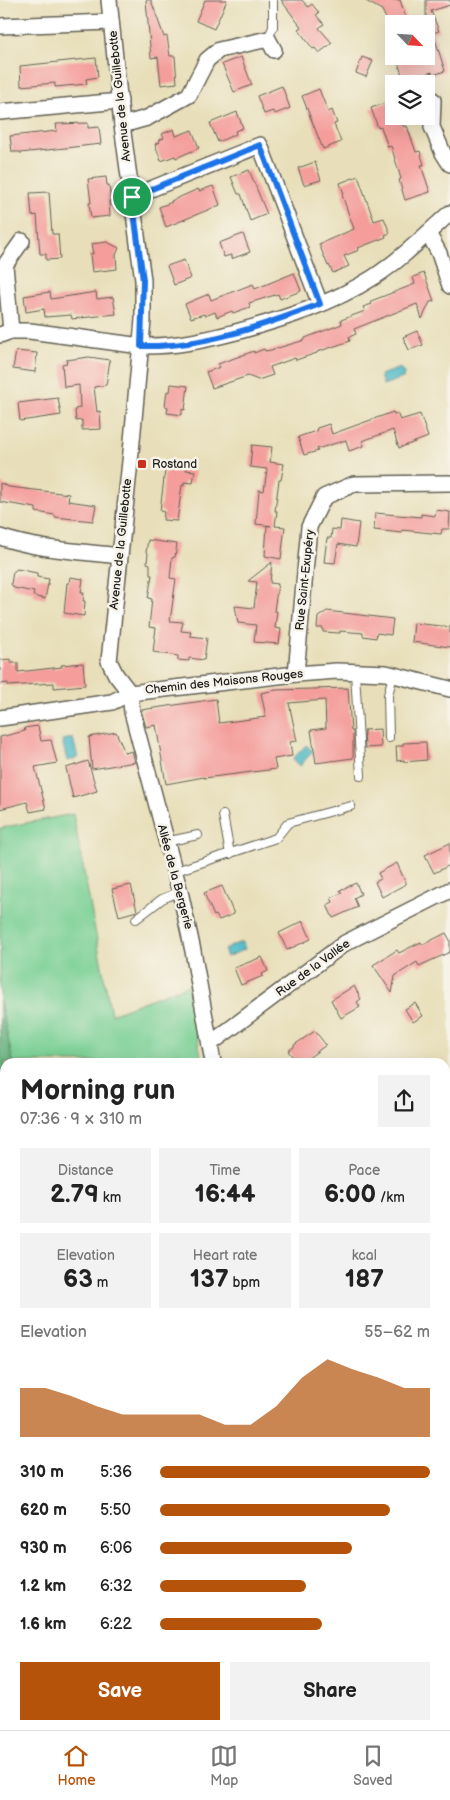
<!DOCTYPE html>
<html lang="en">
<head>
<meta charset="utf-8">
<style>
  body { margin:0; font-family:"Balsamiq Sans",sans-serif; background:#f2f2f2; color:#222; height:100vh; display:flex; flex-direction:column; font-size:19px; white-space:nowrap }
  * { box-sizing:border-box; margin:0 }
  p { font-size:16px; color:#767676 }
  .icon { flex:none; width:28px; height:28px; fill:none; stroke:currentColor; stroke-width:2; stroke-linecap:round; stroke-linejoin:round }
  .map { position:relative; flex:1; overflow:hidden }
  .details { position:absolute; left:0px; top:1058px; width:450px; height:672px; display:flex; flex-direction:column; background:#fff; border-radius:15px 15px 0 0; box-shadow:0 5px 20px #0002 }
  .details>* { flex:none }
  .needle { width:32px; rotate:115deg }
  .controls { position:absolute; left:385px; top:15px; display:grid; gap:10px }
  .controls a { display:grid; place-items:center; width:50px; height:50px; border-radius:0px; background:#fff; box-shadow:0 5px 20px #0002; font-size:25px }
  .pin { position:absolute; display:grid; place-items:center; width:42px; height:42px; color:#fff; margin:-21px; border:2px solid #fff; border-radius:50%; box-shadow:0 1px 5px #0007 }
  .round { display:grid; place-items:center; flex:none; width:52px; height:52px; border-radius:0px; background:#f2f2f2 }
  .overview { display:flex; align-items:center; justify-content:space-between; height:85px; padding:0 20px }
  h1 { font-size:28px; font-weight:800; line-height:38px }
  .metrics { display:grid; grid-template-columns:repeat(3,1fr); gap:8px; height:85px; padding:5px 20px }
  .metrics div { display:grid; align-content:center; border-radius:0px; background:#f2f2f2; text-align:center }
  .metrics b { font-size:25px; font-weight:800 }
  .metrics small { font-size:14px; font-weight:400 }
  .metrics p { font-size:14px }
  .chart { height:140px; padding:10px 20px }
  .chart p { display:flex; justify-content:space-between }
  .chart svg { width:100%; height:90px; margin-top:5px; fill:#b45309; opacity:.7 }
  .cta { display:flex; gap:10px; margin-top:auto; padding:10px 20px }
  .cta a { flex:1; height:58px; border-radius:0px; background:#b45309; color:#fff; font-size:20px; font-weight:800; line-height:58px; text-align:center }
  .cta a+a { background:#f2f2f2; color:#222 }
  ul { padding:0 20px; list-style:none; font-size:16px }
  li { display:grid; grid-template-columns:80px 60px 1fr; align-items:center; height:38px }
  li i { height:12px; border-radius:6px; background:#b45309 }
  .dock { display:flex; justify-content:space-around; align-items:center; height:70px; border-top:1px solid #e0e0e0; background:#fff; font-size:14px; color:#767676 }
  .dock a { display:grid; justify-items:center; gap:2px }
  .dock .on { color:#b45309 }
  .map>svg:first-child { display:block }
  .industrial { fill:#d2bec2 }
  .green { fill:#7ad095; stroke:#4b7658 }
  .forest { fill:#63b27e; stroke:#40674d }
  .water { fill:#4ab8c5; stroke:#336a70 }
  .building { fill:#f49d9b }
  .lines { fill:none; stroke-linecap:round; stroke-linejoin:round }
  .service-casing { stroke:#636053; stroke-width:10 }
  .minor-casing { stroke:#636053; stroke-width:18 }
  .motorway-casing { stroke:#636053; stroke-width:30 }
  .service { stroke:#fff; stroke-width:8 }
  .minor { stroke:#fff; stroke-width:15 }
  .motorway { stroke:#fff; stroke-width:28 }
  .route-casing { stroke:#fff; stroke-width:10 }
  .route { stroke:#1a73e8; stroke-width:6 }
  .poi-dot { fill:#c8321e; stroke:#f7f3e8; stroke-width:2 }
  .labels { text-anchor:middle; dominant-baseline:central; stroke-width:5; stroke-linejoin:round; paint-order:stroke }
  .street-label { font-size:12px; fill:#1c1c1c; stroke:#f7f3e8 }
  .poi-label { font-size:12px; fill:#1c1c1c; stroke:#f7f3e8; text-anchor:start }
</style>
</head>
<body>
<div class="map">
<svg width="450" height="1730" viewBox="0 0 450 1730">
  <rect width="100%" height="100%" fill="#f7f3e8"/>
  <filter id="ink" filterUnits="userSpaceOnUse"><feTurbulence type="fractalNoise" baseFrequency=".02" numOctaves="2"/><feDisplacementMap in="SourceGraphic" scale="10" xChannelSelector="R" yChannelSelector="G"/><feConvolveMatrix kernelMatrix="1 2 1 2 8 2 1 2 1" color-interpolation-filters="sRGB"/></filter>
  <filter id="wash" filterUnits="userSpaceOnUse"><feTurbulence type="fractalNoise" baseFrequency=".0096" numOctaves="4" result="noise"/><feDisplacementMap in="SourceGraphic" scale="20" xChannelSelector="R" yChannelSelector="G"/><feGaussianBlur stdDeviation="1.12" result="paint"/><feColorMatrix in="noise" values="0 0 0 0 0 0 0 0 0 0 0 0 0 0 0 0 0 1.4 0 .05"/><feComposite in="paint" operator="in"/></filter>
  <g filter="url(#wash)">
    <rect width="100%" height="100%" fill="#e8dfba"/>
    <polygon class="industrial" points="0,1404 5,1404 5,1725 226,1725 222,1730 0,1730"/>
    <g class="green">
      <polygon points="73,814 111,1014 188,985 202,1062 5,1062 5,1255 0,1254 0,828"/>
      <polygon points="450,1413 450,1542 445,1539 445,1416"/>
    </g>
    <polygon class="forest" points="0,1001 13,1062 5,1062 5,1169 0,1172"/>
    <g class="water">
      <polygon points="400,368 404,373 403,378 383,385 380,375"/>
      <polygon points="73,738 78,758 67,761 62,740"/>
      <polygon points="306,745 313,751 300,766 293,759"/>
      <polygon points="242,942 245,949 227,957 224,950 233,945"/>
    </g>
    <g id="blocks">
      <g class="building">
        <polygon points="146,0 151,0 164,37 167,36 170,56 175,56 177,83 161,85 158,57 151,58"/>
        <polygon points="205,0 227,0 214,29 196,21"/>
        <polygon points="281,0 302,0 308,7 312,4 319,13 316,15 324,24 319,28 332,43 319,53 315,48 313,49 298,29 301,27"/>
        <polygon points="364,0 400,0 406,18 388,23 382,10"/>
        <polygon points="426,0 450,0 450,5 431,11 439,31 433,33 445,71 433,75 432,72 404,81 396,56 426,56"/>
        <polygon points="241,57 252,85 234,92 222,64"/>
        <polygon points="362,57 373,61 366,77 356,73"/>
        <polygon points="96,58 98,77 86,79 87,84 55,87 55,83 21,86 20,66"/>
        <polygon points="282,86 290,108 275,114 273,111 264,114 257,96"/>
        <polygon points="319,89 328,112 332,110 337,123 334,124 341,142 323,149 302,96"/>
        <polygon points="394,100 394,116 396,116 398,121 401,120 404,127 407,126 416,152 420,151 424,165 421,165 430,192 405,200 399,180 401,179 399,172 391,146 388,147 381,127 378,128 371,108"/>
        <polygon points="237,112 243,128 235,131 236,134 218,142 210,123"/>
        <polygon points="88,123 88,128 99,127 101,144 20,153 20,152 12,152 10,136 57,131 56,124"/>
        <polygon points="174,129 176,136 192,130 199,148 176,158 175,156 161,161 155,144 160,142 159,140 164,138 162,134"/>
        <polygon points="315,162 321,180 304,185 298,168"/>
        <polygon points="249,170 267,214 250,221 241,194 238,194 231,177"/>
        <polygon points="358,176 374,221 384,218 390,233 385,235 386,237 358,248 359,250 344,256 349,266 333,273 329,265 328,266 319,244 354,229 342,195 344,194 340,183"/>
        <polygon points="106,177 107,185 109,185 111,201 109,201 110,216 91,218 89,203 91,203 88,179"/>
        <polygon points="213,186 220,205 166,227 159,207 172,202 171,201 198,189 199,191"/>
        <polygon points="49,192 52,234 58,234 60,259 46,260 46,254 40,254 37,215 32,216 30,193"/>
        <polygon points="243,234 250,252 231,259 231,255 224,257 219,243"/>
        <polygon points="107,242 119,248 116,255 117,269 92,272 90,254 93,254 91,244"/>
        <polygon points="184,260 191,278 174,285 167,266"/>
        <polygon points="294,273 301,291 280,299 278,294 249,303 250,307 233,313 232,311 217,317 215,312 205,316 204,314 191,318 185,304 209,294 211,300 253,284 255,289"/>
        <polygon points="424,273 434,301 430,302 422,319 417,304 354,329 356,334 349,337 350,341 317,352 317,353 296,360 295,358 270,367 273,375 258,380 248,376 212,388 206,372 220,367 218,364 254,351 254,353 264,349 265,351 271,350 305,340 305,338 342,324 341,320 365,311 363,307 372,304 371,301 415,284 413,277"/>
        <polygon points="50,292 51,299 96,292 97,299 113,297 116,314 72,319 71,315 45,317 44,309 26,312 24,296"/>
        <polygon points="417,331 423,345 409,350 403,337"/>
        <polygon points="16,351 37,353 35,372 13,369"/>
        <polygon points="89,357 110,360 106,385 94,387 97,412 100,411 101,429 82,430 82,420 76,421 75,409 80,408 79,385 64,387 62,364 67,363 66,360"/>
        <polygon points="171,384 188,386 185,410 182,409 182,415 167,413 168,407 165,406 167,391 170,392"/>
        <polygon points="58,398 61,415 20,421 18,403"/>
        <polygon points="393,412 394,414 397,413 400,420 420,414 428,437 399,448 393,430 362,441 364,446 349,451 346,440 317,449 318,451 304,455 298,437 316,431 317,428 329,424 332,434"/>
        <polygon points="252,445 272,447 270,462 284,464 281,480 279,480 275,511 277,511 275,526 285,527 281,559 265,556 267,525 271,526 256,524 259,490 264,491 267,469 250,467"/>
        <polygon points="166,462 187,465 186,470 195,471 193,483 184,482 184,486 182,485 177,521 163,520 164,512 160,511"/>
        <polygon points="0,483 9,487 69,494 68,501 96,505 93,521 55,517 55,515 36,512 36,508 0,502"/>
        <polygon points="436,510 450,512 449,529 442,529 441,534 402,530 402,533 374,530 375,513 421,517 421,514 435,516"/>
        <polygon points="341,520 359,523 356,547 338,544 335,563 324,562 327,538 331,538 332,529 340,530"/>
        <polygon points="148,540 177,544 175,557 172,558 170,578 176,579 170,621 183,622 181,631 191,632 190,636 207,638 204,660 189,658 189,661 178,660 178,656 153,652 156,628 149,627 152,599 148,598 152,575 150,575 150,564 147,563 148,553 146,552"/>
        <polygon points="272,562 270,583 278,584 274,611 277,611 275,628 281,629 279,644 254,642 256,625 238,623 235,606 254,608 257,582 248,581"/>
        <polygon points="17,569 37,573 37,577 49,579 45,599 33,596 34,592 14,588 11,584 13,572"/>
        <polygon points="70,577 83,579 81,592 84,592 83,601 85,601 84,616 64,613 67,583 69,583"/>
        <polygon points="327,611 393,619 391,635 377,633 376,638 363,636 363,633 340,631 340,633 323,632 323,628 317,628 318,617"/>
        <polygon points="414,623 450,627 450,647 412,642"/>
        <polygon points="11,659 11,663 18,663 18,672 62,667 61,665 83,663 85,685 54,688 54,683 8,686 8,683 0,684 0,660"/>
        <polygon points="348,688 351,731 353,731 353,758 316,763 311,730 326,728 325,700 289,703 297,741 290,742 292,756 274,759 276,769 204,778 204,777 166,784 156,725 146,727 141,710 216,699 219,723 266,717 261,693 276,690"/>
        <polygon points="38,726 41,741 51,740 57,763 35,767 46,809 30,812 27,802 0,809 0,737 25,731 24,728"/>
        <polygon points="380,729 381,747 365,748 364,730"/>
        <polygon points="116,732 125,753 132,751 135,762 92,769 89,737"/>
        <polygon points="426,742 427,760 404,762 404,760 397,761 396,746 403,746 403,743"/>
        <polygon points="88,761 97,791 73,798 66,768"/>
        <polygon points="450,843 450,865 434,873 425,855"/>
        <polygon points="397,863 406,884 382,897 375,882 381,879 378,873"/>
        <polygon points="356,883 361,894 354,898 358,907 333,918 327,905 333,902 331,898 342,893 340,890"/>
        <polygon points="131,885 137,911 119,916 112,889"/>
        <polygon points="222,886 234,914 219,920 216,915 214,916 204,893"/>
        <polygon points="303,921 311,939 287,950 279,933"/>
        <polygon points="446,933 450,940 450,952 419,966 417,962 395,976 392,993 373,965 397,950 399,953 421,942 422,945"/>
        <polygon points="262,957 268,971 262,974 263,976 241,985 234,968"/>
        <polygon points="354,986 361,999 357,1002 360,1007 341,1018 331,1000"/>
        <polygon points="415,1003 423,1016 413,1022 405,1009"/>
        <polygon points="315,1031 326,1045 303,1062 297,1062 288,1051 294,1047 294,1045"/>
      </g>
    </g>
  </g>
  <g filter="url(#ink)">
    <use href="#blocks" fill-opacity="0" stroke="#636053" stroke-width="1"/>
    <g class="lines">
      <g class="service-casing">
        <g id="service">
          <polyline points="268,39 273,27 273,0"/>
          <polyline points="355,672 361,776"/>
          <polyline points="389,738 388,695 393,675"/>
          <polyline points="223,815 230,854"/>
          <polyline points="165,842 198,835"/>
          <polyline points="173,872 276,838 288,823 351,806"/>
          <polyline points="136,919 162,899 179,892"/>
        </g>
      </g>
      <g class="minor-casing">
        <g id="minor">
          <polyline points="109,0 122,125 143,280 143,320 131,452 109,661 116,675 130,693"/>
          <polyline points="0,26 111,22"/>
          <polyline points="433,100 432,127 443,153 450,164"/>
          <polyline points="0,112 120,101"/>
          <polyline points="122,125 147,118 189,95 207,60 219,50 268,39 274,50"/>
          <polyline points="131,197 260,145 320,304"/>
          <polyline points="428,233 439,253 450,286"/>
          <polyline points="11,331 5,265 22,241"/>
          <path d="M0,335L11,331H30L141,346C174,347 205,340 236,332C283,319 332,304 374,277C402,259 425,235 450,213"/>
          <path d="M0,537C38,550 79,551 119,556"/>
          <polyline points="296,674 309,527 324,497 354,484 450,483"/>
          <polyline points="130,693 132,712 181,896 193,951 213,1062"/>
          <polyline points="0,718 112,702 130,693 296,674 337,671 386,673 450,689"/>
          <polyline points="210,1044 345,943 450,890"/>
          <polyline points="445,1124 450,1123"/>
          <polyline points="0,1566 5,1566"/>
          <polyline points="298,1725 299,1730"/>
          <polyline points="81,1730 83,1725"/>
        </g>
      </g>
      <g class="motorway-casing">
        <g id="motorway">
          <polyline points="445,1271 450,1269"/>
          <polyline points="0,1280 5,1280"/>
          <polyline points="0,1306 5,1307"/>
          <polyline points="445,1314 450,1314"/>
          <polyline points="445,1339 450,1340"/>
          <polyline points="0,1345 5,1346"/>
          <polyline points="445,1368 450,1369"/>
          <polyline points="445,1403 450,1400"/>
          <polyline points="445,1549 450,1551"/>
        </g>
      </g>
      <use href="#service" class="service"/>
      <use href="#minor" class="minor"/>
      <use href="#motorway" class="motorway"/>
    </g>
  </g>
  <g class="lines" filter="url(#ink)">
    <g class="route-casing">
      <path id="route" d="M260,145L320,304C265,325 201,348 141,346L143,280L132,197Z"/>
    </g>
    <use href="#route" class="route"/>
  </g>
  <rect class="poi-dot" x="137" y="459" width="10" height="10" rx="2.5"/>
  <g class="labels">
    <g class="street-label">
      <text transform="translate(120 96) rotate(-96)">Avenue de la Guillebotte</text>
      <text transform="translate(121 544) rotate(-84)">Avenue de la Guillebotte</text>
      <text transform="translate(305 580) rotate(-84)">Rue Saint-Exupéry</text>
      <text transform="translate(224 682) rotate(-6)">Chemin des Maisons Rouges</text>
      <text transform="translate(175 877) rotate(75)">Allée de la Bergerie</text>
      <text transform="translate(313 968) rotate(-36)">Rue de la Vallée</text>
    </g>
    <g class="poi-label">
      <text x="152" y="464">Rostand</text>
    </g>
  </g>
</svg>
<div class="controls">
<a><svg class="needle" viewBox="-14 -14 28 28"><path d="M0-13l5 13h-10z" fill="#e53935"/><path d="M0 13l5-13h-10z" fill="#767676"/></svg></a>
<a><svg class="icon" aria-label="layers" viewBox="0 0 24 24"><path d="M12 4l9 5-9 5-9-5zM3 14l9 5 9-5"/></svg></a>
</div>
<div class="pin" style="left:132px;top:197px;background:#1e9e55"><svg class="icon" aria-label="arrive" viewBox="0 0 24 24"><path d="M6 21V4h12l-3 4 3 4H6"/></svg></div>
<section class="details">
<div class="overview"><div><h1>Morning run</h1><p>07:36 · 9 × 310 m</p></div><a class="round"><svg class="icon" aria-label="share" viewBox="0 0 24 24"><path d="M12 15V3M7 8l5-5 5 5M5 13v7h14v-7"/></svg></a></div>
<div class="metrics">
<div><p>Distance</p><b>2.79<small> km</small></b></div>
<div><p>Time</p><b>16:44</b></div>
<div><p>Pace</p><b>6:00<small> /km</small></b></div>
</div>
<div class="metrics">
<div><p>Elevation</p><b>63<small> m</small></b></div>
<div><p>Heart rate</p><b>137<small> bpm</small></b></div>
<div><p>kcal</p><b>187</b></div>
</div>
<div class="chart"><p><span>Elevation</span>55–62 m</p>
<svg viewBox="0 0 160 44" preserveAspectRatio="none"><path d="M0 44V20L10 20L20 24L30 29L40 33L50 33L60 33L70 33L80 38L90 38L100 29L110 15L120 6L130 11L140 15L150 20L160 20V44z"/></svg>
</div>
<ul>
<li><b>310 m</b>5:36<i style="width:100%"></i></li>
<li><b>620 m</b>5:50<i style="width:85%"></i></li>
<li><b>930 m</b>6:06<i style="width:71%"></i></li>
<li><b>1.2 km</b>6:32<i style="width:54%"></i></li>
<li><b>1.6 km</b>6:22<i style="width:60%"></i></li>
</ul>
<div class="cta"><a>Save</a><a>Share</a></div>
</section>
</div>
<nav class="dock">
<a class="on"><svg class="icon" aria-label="home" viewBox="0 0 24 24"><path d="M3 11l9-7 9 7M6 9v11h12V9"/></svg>Home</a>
<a><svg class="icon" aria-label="map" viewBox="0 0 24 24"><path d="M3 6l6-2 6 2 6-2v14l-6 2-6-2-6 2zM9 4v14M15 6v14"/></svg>Map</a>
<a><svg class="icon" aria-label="saved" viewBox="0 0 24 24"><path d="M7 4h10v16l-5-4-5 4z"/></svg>Saved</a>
</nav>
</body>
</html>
